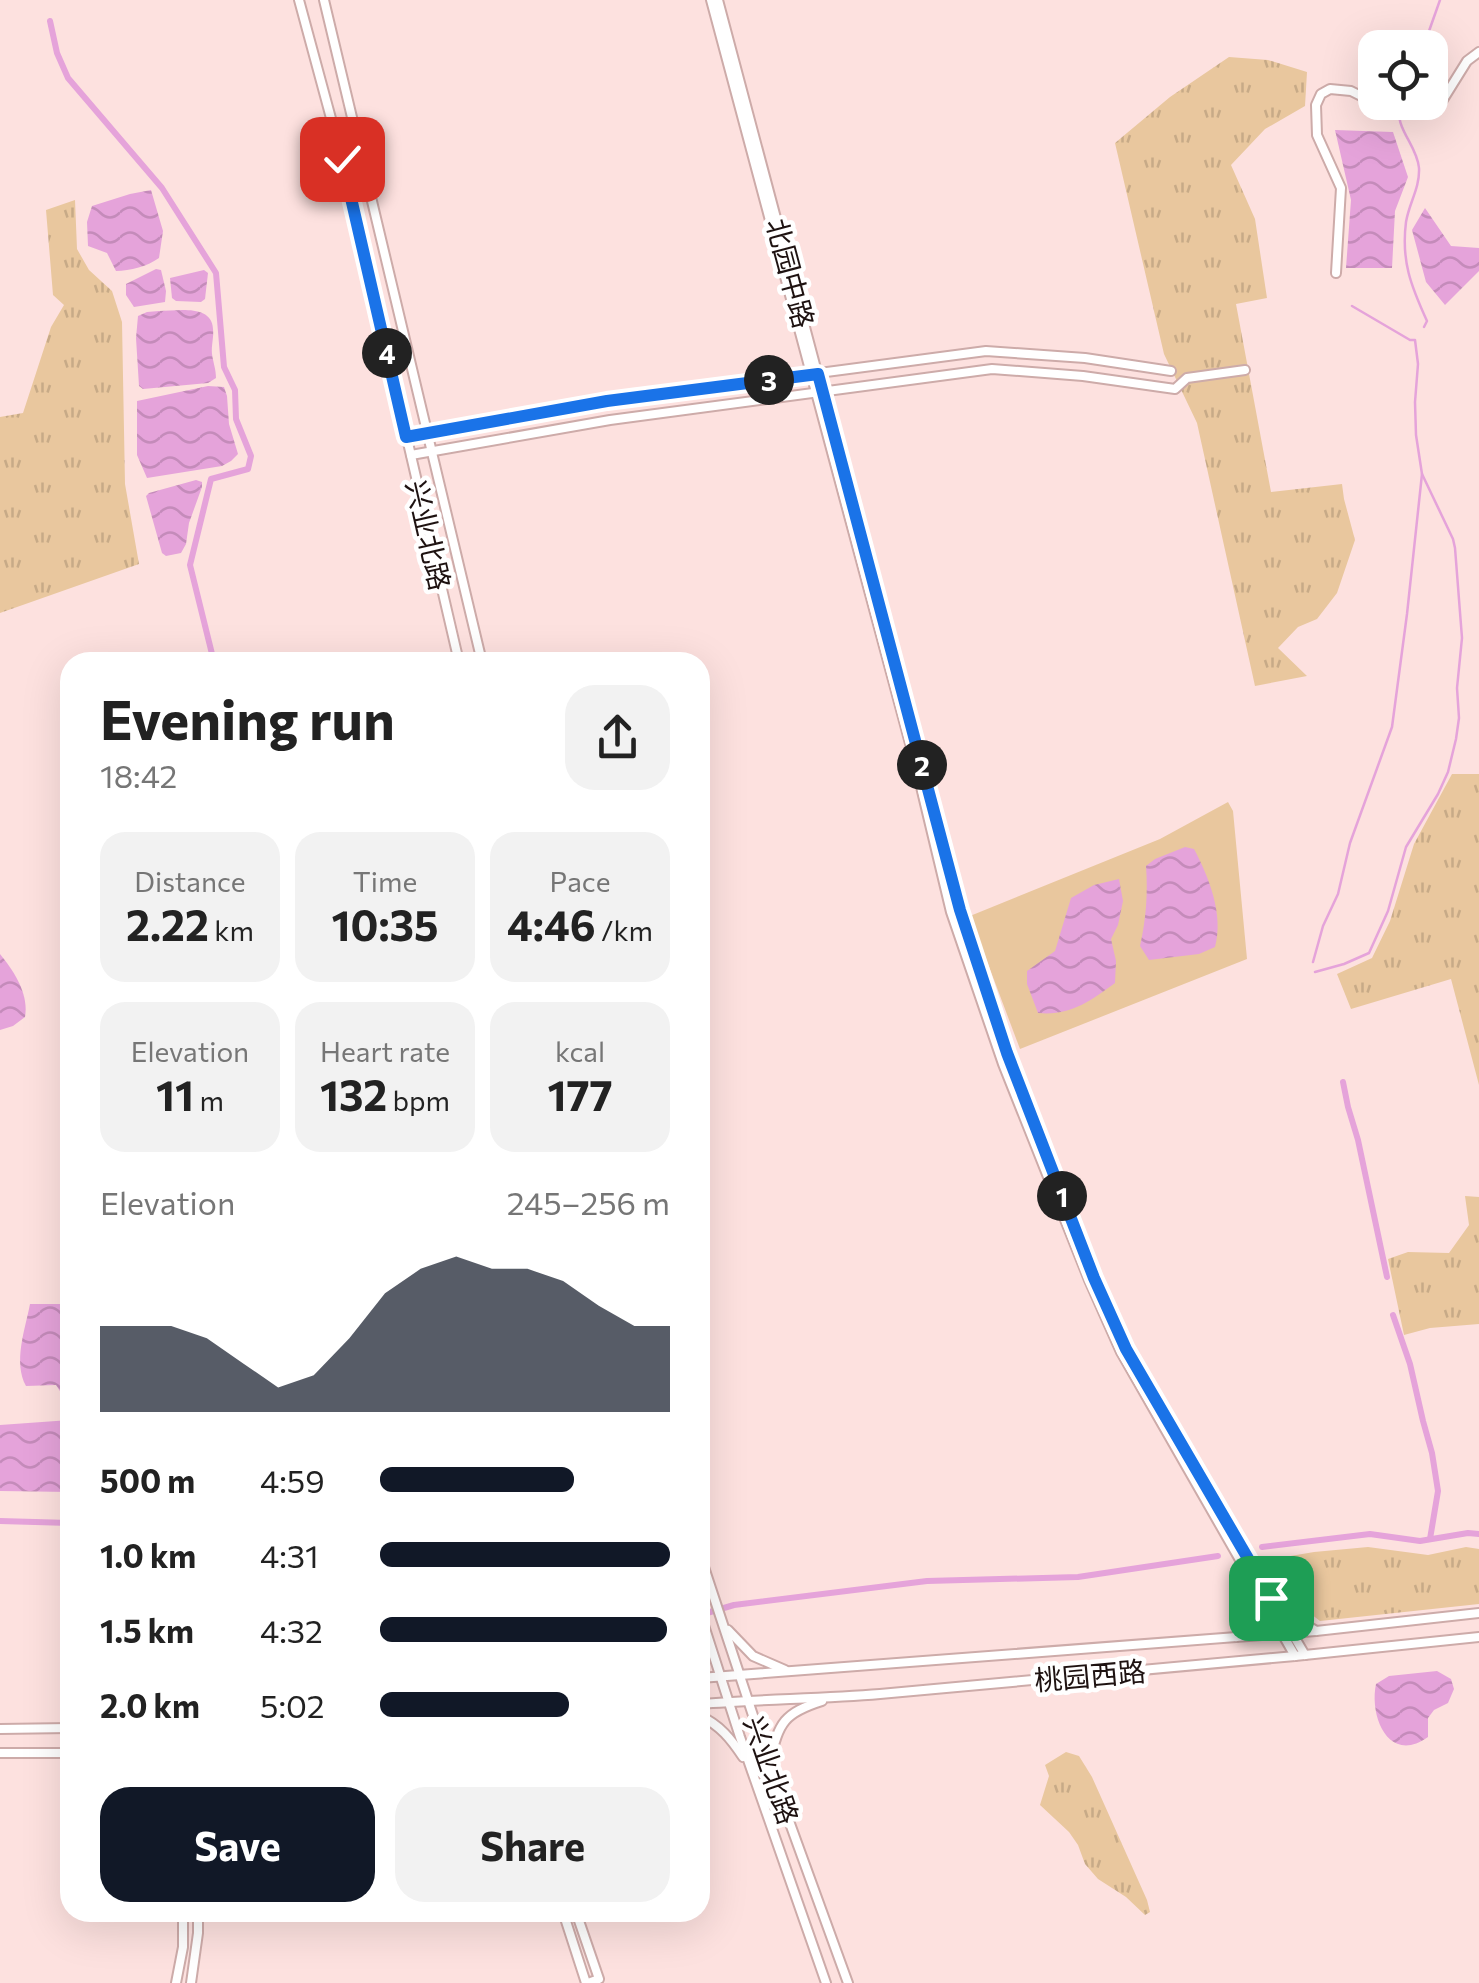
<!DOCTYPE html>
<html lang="en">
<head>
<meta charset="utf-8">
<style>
  body { margin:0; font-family:Commissioner,"Noto Sans SC",sans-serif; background:#f2f2f2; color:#222; height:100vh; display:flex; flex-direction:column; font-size:38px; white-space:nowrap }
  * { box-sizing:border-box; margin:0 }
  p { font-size:32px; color:#767676 }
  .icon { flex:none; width:55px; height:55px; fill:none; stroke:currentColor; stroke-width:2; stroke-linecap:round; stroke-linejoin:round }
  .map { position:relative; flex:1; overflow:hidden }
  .details { position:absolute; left:60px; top:652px; width:650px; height:1270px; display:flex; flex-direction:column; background:#fff; border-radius:30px; box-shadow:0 10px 40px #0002 }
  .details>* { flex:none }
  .fabs { position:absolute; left:1358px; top:30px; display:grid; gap:20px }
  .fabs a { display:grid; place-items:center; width:90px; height:90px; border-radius:20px; background:#fff; box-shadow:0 10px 40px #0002; font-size:50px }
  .pin { position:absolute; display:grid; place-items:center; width:85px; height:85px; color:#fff; margin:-42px; border-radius:20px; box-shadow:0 5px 15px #0006 }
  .km { position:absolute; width:50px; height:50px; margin:-25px; border-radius:50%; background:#222; color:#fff; font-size:28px; line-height:50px; text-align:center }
  .round { display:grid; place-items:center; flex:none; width:105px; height:105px; border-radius:30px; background:#f2f2f2 }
  .headline { display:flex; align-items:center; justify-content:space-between; height:170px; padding:0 40px }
  h1 { font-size:55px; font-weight:700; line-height:75px }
  .stats { display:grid; grid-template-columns:repeat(3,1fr); gap:15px; height:170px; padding:10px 40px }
  .stats div { display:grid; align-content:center; border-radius:25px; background:#f2f2f2; text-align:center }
  .stats b { font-size:42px; font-weight:700 }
  .stats small { font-size:28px; font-weight:400 }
  .stats p { font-size:28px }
  .chart { height:280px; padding:20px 40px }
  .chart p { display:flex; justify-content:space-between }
  .chart svg { width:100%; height:180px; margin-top:10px; fill:#111827; opacity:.7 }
  .primary-button { display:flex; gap:20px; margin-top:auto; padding:20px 40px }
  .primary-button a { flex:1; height:115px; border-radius:30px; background:#111827; color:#fff; font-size:40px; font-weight:700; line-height:115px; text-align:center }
  .primary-button a+a { background:#f2f2f2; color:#222 }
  ul { padding:0 40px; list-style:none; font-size:32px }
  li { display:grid; grid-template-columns:160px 120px 1fr; align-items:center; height:75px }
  li i { height:25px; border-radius:12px; background:#111827 }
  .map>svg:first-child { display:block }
  .grass { fill:url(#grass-tufts) }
  .park { fill:#e9c79e }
  .water { fill:url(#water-waves) }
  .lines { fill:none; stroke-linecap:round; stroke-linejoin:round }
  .stream { stroke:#e5a3da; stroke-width:2.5 }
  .canal { stroke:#e5a3da; stroke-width:6 }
  .secondary-casing { stroke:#cdaba9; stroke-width:12 }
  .secondary { stroke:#fff; stroke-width:8 }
  .route-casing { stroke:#fff; stroke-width:20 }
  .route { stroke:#1a73e8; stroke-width:12 }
  .labels { text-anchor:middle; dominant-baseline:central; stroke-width:9; stroke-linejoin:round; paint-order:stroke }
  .street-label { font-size:28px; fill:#1e1211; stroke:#fff }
</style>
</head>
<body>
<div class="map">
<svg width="1479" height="1983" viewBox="0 0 1479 1983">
  <defs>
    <pattern id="grass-tufts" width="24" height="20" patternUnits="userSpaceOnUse" patternTransform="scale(2.5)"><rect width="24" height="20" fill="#e9c79e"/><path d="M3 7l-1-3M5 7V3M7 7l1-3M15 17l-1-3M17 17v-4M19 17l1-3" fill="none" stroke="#c7aa87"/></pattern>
    <pattern id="water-waves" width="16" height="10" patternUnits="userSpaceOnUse" patternTransform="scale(2.5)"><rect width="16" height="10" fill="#e5a3da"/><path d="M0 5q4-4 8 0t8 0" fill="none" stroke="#c48bba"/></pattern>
  </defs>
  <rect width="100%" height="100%" fill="#fde1df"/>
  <g class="grass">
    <polygon points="1229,57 1268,60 1307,72 1305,106 1265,129 1231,165 1255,219 1267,298 1236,304 1271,492 1342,484 1344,499 1355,540 1337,593 1317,619 1298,627 1278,648 1307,676 1255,686 1197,423 1164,354 1115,143 1170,97"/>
    <polygon points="75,200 77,249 89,270 112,291 122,322 125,484 139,564 0,613 0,417 23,413 51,327 64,305 53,295 46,210"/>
    <polygon points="1452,774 1479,774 1479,1085 1451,979 1351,1009 1337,974 1372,958 1390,921 1414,844"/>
    <polygon points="1465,1196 1479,1197 1479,1324 1430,1328 1404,1335 1388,1259 1408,1252 1449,1253 1469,1225"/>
    <polygon points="1368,1547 1428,1555 1466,1547 1479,1549 1479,1604 1320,1621 1285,1594 1262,1561 1314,1552"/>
    <polygon points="1066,1752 1079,1756 1092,1777 1147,1900 1150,1912 1145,1915 1126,1897 1098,1879 1085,1864 1078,1845 1069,1832 1040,1805 1049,1776 1045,1765"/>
  </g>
  <polygon class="park" points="1228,802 1233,811 1247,959 1020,1049 970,916 1160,839"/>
  <g class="water">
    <polygon points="1335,130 1393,132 1408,177 1395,211 1392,268 1346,268 1351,200"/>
    <path d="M151,190L163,231L159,258C148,266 130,271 116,271L107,253L88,246L87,222L92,206L130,194Z"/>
    <polygon points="1425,208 1451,246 1479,248 1479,271 1445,305 1426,282 1412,230"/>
    <polygon points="156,269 161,270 166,291 165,302 134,307 126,295 126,284"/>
    <polygon points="204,270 208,273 205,299 201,302 176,301 172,298 170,278"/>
    <path d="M159,311C177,311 212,304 213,329C214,337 211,346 212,354C213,362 216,369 216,378L208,383L143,389L139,386L136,338L138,316L147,312Z"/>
    <polygon points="208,386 224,387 227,396 229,424 238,454 231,461 222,466 147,478 137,455 137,401"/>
    <polygon points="196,480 202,482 202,487 189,523 186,544 181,553 166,556 162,553 146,496 149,493"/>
    <path d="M1185,847L1194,849C1209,877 1224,915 1215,947L1199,954L1149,960L1140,946C1146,919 1148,894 1146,866L1155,859Z"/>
    <path d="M1119,879L1123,901L1118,925L1111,939L1116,961L1115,983C1089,1002 1070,1016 1038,1013L1027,984V971L1055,951L1071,898L1094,885Z"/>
    <path d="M0,954C14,971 29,994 25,1017L13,1026L0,1030Z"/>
    <path d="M30,1304H70V1402H67L56,1385L26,1386C13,1362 25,1330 30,1304Z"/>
    <polygon points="70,1420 70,1492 0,1491 0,1425"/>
    <path d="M1437,1671L1451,1679L1454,1689L1448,1703L1434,1710L1428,1718V1737C1389,1765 1369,1717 1376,1684L1389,1676Z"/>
  </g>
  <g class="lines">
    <g class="stream">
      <polyline points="1423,48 1440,0"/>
      <path d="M1400,102C1393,128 1417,144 1419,168C1420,188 1409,203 1406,222C1401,261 1411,286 1427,321L1424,327"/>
      <polyline points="1313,962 1323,926 1338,894 1350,843 1392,727 1407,614 1422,474 1416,435 1415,402 1418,364 1415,340 1410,340 1352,306"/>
      <polyline points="1315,972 1344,964 1369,953 1388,911 1406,847 1438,794 1448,772 1456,739 1459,718 1457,688 1462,638 1455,548 1453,539 1422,474"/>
    </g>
    <g class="canal">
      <polyline points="50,21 57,53 68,78 162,188 216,273 224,367 235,390 236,419 251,456 248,469 211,479 190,565 214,662"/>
      <polyline points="1343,1082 1348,1107 1358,1140 1387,1277"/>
      <polyline points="68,1210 70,1214"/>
      <polyline points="1393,1315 1410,1364 1423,1421 1432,1453 1438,1491 1430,1539"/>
      <polyline points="0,1521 70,1523"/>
      <polyline points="1262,1547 1370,1534 1420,1541 1468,1533 1479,1534"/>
      <polyline points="700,1615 734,1605 927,1581 1078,1577 1218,1556"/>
    </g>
    <g class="secondary-casing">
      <g id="secondary">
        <polyline points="299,0 342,159 459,662"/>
        <polyline points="324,0 482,662"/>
        <polyline points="711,0 916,766 951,912 1003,1064 1089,1280 1121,1352 1295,1656"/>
        <polyline points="718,0 960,910 974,959 1007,1053 1108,1310 1126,1349 1174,1432 1305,1655"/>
        <polyline points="1336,273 1341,188 1317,135 1316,105 1321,94 1330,89 1351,91 1395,113 1429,113 1439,106 1467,61 1479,52"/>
        <polyline points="406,437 607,401 986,351 1085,358 1171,371"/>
        <polyline points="411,455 610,420 992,369 1083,376 1175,389 1187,378 1245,370"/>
        <polyline points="700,1555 776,1785 848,1983"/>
        <polyline points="1279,1605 1293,1617 1316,1631"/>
        <polyline points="700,1613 740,1737 826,1983"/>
        <polyline points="728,1630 753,1656 785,1670"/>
        <path d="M1236,1637C1250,1622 1258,1616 1257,1595"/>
        <polyline points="700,1655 705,1636"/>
        <polyline points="700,1678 1316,1631 1479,1613"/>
        <path d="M700,1704C760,1699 820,1699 880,1694L1295,1656L1479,1637"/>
        <path d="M700,1716C720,1725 731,1739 743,1757"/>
        <polyline points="0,1729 70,1728"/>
        <polyline points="0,1753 70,1753"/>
        <path d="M770,1761C779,1722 784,1713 822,1701"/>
        <polyline points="563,1912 586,1983"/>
        <polyline points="576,1912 599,1979 588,1983"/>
        <polyline points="176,1983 183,1947 183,1912"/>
        <polyline points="191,1983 198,1933 198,1912"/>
      </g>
    </g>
    <use href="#secondary" class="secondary"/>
  </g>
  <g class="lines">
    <g class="route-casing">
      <polyline id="route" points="342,159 406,437 607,401 818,374 960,910 1007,1053 1094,1278 1126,1349 1271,1598"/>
    </g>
    <use href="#route" class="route"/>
  </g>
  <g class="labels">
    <g class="street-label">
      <text transform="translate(791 273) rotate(75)">北园中路</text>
      <text transform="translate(429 535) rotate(77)">兴业北路</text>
      <text transform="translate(1090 1675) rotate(-5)">桃园西路</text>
      <text transform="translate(772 1770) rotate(71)">兴业北路</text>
    </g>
  </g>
</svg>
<div class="fabs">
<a><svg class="icon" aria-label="locate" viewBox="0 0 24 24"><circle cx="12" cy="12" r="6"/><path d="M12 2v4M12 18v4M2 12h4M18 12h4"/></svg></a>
</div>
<div class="pin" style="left:1271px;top:1598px;background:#1e9e55"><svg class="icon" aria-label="arrive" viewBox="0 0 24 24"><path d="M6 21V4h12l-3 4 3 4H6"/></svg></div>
<div class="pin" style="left:342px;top:159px;background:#d93025"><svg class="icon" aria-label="check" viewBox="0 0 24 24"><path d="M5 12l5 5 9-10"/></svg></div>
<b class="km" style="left:1062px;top:1196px">1</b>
<b class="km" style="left:922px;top:765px">2</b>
<b class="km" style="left:769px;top:380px">3</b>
<b class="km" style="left:387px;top:353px">4</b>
<section class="details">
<div class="headline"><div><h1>Evening run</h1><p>18:42</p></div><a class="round"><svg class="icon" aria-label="share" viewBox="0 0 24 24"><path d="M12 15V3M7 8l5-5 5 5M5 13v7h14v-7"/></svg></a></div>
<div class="stats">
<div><p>Distance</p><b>2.22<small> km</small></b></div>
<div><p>Time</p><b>10:35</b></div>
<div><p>Pace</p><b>4:46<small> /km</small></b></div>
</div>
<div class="stats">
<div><p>Elevation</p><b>11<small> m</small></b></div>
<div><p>Heart rate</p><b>132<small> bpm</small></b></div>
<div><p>kcal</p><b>177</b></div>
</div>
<div class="chart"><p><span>Elevation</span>245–256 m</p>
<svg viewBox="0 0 160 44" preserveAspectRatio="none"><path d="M0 44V23L10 23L20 23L30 26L40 32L50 38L60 35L70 26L80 15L90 9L100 6L110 9L120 9L130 12L140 18L150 23L160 23V44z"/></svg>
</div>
<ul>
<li><b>500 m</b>4:59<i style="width:67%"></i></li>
<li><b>1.0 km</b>4:31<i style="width:100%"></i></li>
<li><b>1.5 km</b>4:32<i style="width:99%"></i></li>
<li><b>2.0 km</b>5:02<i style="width:65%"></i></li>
</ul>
<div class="primary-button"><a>Save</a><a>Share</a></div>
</section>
</div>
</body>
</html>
